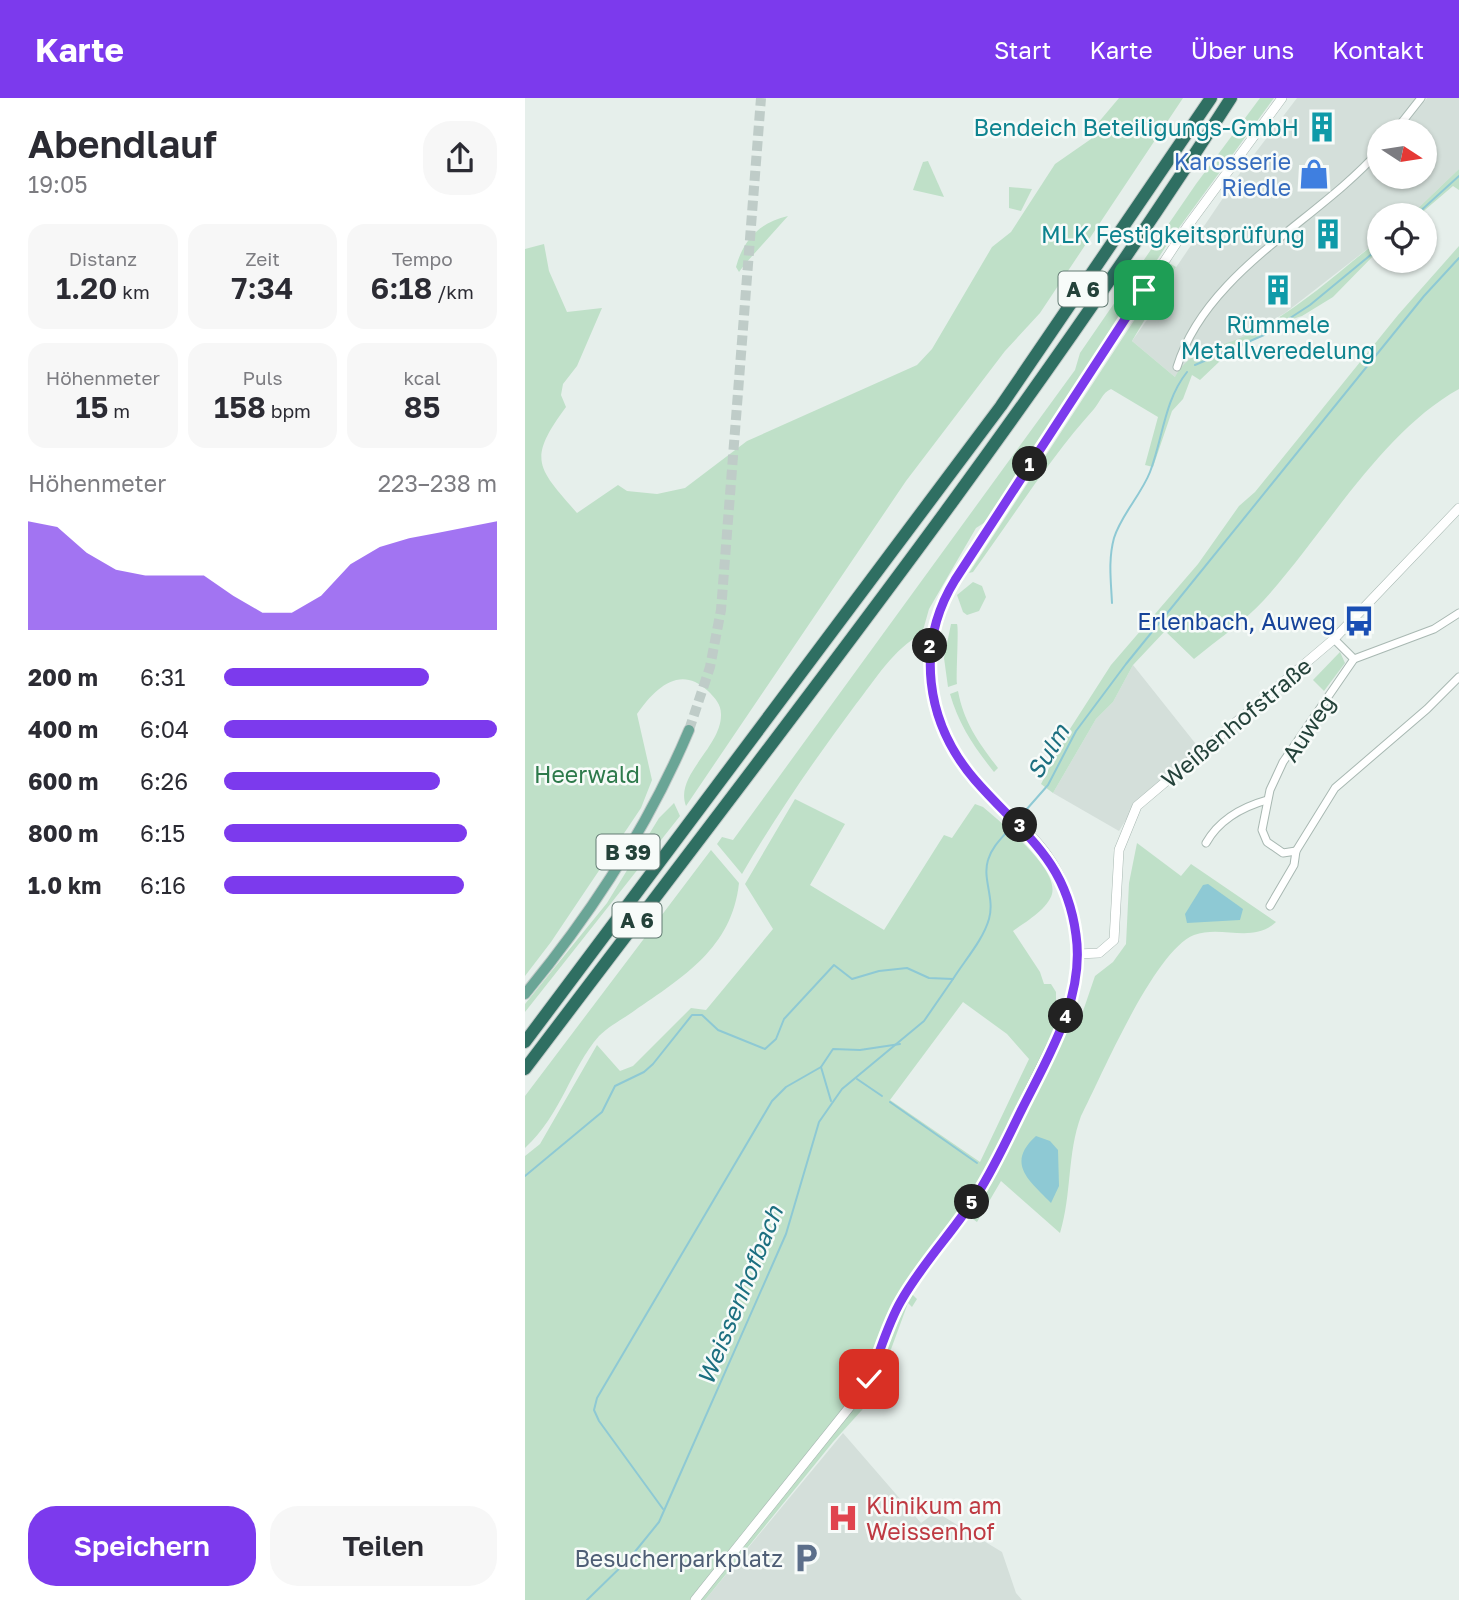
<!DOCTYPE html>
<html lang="de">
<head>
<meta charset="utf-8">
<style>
  body { margin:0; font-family:"Golos Text",sans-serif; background:#f7f7f7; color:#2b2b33; height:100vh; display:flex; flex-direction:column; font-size:26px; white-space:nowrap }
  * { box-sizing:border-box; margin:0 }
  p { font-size:23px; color:#7c7c81 }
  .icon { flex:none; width:38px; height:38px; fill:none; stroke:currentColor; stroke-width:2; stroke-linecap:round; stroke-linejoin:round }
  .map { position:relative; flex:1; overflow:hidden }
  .details { display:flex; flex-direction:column; background:#fff; width:525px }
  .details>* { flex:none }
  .needle { width:46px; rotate:102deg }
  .buttons { position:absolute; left:842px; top:21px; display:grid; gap:14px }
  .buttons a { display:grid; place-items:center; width:70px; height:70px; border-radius:50%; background:#fff; box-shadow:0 2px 5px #0004; font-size:35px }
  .pin { position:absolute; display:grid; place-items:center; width:60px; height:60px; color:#fff; margin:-30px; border-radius:14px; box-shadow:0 4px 10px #0006 }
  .km { position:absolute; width:35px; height:35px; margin:-18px; border-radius:50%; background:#222; color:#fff; font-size:19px; line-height:35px; text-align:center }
  .round { display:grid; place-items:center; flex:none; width:74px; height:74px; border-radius:28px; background:#f7f7f7 }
  .overview { display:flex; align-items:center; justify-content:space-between; height:119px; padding:0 28px }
  h1 { font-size:38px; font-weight:600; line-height:52px }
  .figures { display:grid; grid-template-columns:repeat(3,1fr); gap:10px; height:119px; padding:7px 28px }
  .figures div { display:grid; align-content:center; border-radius:18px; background:#f7f7f7; text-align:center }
  .figures b { font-size:30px; font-weight:600 }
  .figures small { font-size:19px; font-weight:400 }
  .figures p { font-size:19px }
  .chart { height:196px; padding:14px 28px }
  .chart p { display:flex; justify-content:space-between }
  .chart svg { width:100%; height:126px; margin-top:7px; fill:#7c3aed; opacity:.7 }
  .button { display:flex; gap:14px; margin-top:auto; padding:14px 28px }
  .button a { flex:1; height:80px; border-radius:28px; background:#7c3aed; color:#fff; font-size:28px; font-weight:600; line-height:80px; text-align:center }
  .button a+a { background:#f7f7f7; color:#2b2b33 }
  ul { padding:0 28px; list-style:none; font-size:23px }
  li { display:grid; grid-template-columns:112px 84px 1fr; align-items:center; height:52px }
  li i { height:18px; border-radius:9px; background:#7c3aed }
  header { display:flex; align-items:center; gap:42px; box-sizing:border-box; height:98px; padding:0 35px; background:#7c3aed; color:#fff }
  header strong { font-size:33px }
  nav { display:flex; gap:38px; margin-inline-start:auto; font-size:24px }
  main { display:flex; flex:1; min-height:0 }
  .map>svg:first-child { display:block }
  .built { fill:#d4dfda; fill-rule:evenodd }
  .green { fill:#bfe0c8; fill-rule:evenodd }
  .water { fill:#8ec9d4 }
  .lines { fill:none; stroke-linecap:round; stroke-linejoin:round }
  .stream { stroke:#8ec9d4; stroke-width:2 }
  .primary-tunnel { stroke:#bfccc8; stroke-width:10; stroke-dasharray:10 5; stroke-linecap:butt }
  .minor-casing { stroke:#a8b8b2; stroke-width:9 }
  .tertiary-casing { stroke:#a8b8b2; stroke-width:10 }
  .primary-casing { stroke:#c2cac8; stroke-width:12 }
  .motorway-casing { stroke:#c2cac8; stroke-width:14 }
  .minor { stroke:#fff; stroke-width:7 }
  .tertiary { stroke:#fff; stroke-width:9 }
  .primary { stroke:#6aa596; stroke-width:10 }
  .motorway { stroke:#2f6f62; stroke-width:12 }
  .route-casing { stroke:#fff; stroke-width:14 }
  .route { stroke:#7c3aed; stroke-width:9 }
  .labels { text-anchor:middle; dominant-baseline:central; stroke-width:5; stroke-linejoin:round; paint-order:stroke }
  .shield { fill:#f7fbf9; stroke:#637a73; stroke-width:2 }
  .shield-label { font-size:21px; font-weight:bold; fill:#24423a }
  .culture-label { font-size:23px; fill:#0d838f; stroke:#f7fbf9; text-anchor:end }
  .shop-label { font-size:23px; fill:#366cbe; stroke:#f7fbf9; text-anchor:end }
  .transit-label { font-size:23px; fill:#164399; stroke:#f7fbf9; text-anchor:end }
  .street-label { font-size:23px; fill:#24423a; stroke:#f7fbf9 }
  .park-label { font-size:23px; fill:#2d7a4b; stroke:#f7fbf9 }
  .health-label { font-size:23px; fill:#be3a42; stroke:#f7fbf9; text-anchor:start }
  .service-label { font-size:23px; fill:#4e5e75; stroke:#f7fbf9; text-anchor:end }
  .water-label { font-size:24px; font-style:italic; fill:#1c6f80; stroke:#f7fbf9 }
</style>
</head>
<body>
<header>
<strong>Karte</strong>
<nav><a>Start</a><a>Karte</a><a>Über uns</a><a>Kontakt</a></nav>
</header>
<main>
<section class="details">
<div class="overview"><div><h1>Abendlauf</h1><p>19:05</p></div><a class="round"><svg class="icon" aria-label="share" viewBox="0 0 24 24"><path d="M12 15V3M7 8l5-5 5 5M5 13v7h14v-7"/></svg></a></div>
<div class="figures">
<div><p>Distanz</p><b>1.20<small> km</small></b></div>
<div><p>Zeit</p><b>7:34</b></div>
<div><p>Tempo</p><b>6:18<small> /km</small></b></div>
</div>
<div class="figures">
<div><p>Höhenmeter</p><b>15<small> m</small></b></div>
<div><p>Puls</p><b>158<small> bpm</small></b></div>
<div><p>kcal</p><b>85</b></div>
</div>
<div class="chart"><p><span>Höhenmeter</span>223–238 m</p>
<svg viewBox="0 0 160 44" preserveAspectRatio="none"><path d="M0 44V6L10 8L20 17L30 23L40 25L50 25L60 25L70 32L80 38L90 38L100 32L110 21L120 15L130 12L140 10L150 8L160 6V44z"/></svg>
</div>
<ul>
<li><b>200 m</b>6:31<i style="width:75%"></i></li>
<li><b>400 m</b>6:04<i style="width:100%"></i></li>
<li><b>600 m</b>6:26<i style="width:79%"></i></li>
<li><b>800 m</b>6:15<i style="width:89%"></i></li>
<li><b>1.0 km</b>6:16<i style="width:88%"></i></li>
</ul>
<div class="button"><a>Speichern</a><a>Teilen</a></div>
</section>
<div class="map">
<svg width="934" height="1502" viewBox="0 0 934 1502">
  <rect width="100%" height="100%" fill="#e6efeb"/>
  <g class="built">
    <path d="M772,0H895L899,4L902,0H934V71L886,117H854V142L760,215L650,279L607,243L624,219L631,199L715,75ZM854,33H900V79H854Z"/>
    <polygon points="608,567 674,650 610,707 594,733 528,695 571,621 588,604"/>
    <polygon points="318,1335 396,1425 411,1414 477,1454 491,1495 497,1502 180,1502"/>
  </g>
  <g class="green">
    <path d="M594,0H658L515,215L480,253L381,383L161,708C149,677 197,649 196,616C196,606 190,600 183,593C155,566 130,590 112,616L127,682L116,710L26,844L0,878V151L19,146L24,173L42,214L77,210L52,268L38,286L36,297L41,309C2,362 12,369 52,415L93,387L102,393L132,396L160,390L222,343L392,267L407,251L467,149L486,134L530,66L566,41L567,32Z"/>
    <path d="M735,0H749L645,142L462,423L451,430L404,511L397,536C369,550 350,582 331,606C290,661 252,716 217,776L192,746L197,739L208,742L550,272L555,255L671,86Z"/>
    <polygon points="403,63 419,99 388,92 398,64"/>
    <polygon points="934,71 934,92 928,88 894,117 886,117"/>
    <polygon points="484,89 507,91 496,113 484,110"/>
    <path d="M263,118L220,166L214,174L211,169C218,142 235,124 263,118Z"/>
    <path d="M854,142V152L808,199L777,218L755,225L695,263L675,282L667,277L658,301L647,313L628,369L620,367L633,319L586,291C577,295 575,304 569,311C524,361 488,419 448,474L444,475L646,166L651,169L607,243L650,279C665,250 696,250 722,237C771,214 812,175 854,142Z"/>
    <path d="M934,148V291C856,334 799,436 739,502C719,524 692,542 669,561L640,533L608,567L588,604L571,621L528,695L516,686L543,634L586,567L673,466L714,408L730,394L873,217Z"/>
    <polygon points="448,484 457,488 461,499 454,513 442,517 438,514 432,497"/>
    <path d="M426,526H432C434,531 431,574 432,586L423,589L419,560Z"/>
    <polygon points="815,554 820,565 799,593 788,582"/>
    <path d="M433,593C439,625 454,645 473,670L469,674C449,649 434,627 425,596Z"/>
    <path d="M270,701L320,726L285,787L359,832L419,737L427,740L450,706L458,709C475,724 534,770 527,796C523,811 499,825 488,833L515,874L519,886H526L531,894V905L556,919L570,878L588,864L601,846L604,785L612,745L656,778L666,766L751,824C728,846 697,827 669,837C629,853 577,977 556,1018C542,1056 547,1096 535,1135L476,1083L452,1124L445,1119L386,1195L392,1201L387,1209L383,1205L365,1254L343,1298L346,1302L308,1344L180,1502H0V1058L15,1046L72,947L95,973L108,968L166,910L181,912L248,831L220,786ZM438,904L482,936L504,961L455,1064L365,1002Z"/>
    <polygon points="149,705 155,718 0,914 0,906 82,805 134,720"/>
    <path d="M186,752L214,785C207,850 158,879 109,913C98,921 84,928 74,938C45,971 37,1016 0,1050V998Z"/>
  </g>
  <g class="water">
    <polygon points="683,786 718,811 715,822 662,825 660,816 678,787"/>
    <path d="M511,1038L525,1043L533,1052L534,1088L526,1105C505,1083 480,1066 511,1038Z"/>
  </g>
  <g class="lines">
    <g class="stream">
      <polyline points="891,117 934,78"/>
      <polyline points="670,267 739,237 785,207 854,150"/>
      <path d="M587,505C586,483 583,462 589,440C596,417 616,397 625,374C638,340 639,303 662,274"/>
      <polyline points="494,720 523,687 551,633 601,566 899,198 934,160"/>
      <polyline points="296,969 306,1003"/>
      <polyline points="332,981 357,998"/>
      <polyline points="365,1004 452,1065"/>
      <path d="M0,1078L77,1014L90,988L119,974L128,966L167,917H177L193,932L240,951L251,941L259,921L309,867L327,881L354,873L382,870L404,880L428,881C440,862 458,842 464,821C470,800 457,781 463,762C467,748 479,738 488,727"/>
      <polyline points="138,1411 74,1323 69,1312 72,1300 247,1003 261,989 296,969 308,951 335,952 375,946"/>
      <polyline points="62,1502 104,1461 134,1424 261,1136 294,1024 317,991 399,923 428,881"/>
    </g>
    <polyline class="primary-tunnel" points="164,632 185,569 196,512 236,0"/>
    <g class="minor-casing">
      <g id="minor">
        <polyline points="870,33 896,0"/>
        <path d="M652,269C681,174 792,123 854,53"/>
        <polyline points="809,541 829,561"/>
        <path d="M681,745C694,722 717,709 742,702"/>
        <polyline points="771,753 758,755 742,744 737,732 745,692 758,664 829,561 909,531 934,515"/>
        <polyline points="745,808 769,767 771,753 810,690 902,611 934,579"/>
      </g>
    </g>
    <g class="tertiary-casing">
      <g id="tertiary">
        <polyline points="553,856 574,855 589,842 594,752 612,708 809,541 934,410"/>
        <path d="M170,1502L335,1296L376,1202L453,1096L540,920C558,866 556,805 522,757C502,729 474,709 451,684C400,626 390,548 430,482L662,129L757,0"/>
      </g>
    </g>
    <g class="primary-casing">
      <path id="primary" d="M0,896C67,815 123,729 164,632"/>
    </g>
    <g class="motorway-casing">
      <g id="motorway">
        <polyline points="0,944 476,308 686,0"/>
        <path d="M0,971C241,652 490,337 706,0"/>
      </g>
    </g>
    <use href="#minor" class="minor"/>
    <use href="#tertiary" class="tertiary"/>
    <use href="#primary" class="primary"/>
    <use href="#motorway" class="motorway"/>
  </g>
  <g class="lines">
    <g class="route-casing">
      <path id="route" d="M344,1281C355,1255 362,1227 376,1203C398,1164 430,1132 453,1095C470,1068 483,1039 497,1011C524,957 560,899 551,837C541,760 496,735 450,682C400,624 390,547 430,482L619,192"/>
    </g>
    <use href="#route" class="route"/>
  </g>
  <defs>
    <g id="building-bare" transform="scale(2.415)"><path d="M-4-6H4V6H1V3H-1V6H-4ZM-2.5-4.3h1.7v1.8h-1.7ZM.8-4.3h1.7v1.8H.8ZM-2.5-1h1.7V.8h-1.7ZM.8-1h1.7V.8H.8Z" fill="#0f9aa8" stroke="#f7fbf9" stroke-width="2.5" paint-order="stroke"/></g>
    <g id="shop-bare" transform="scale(2.415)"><path d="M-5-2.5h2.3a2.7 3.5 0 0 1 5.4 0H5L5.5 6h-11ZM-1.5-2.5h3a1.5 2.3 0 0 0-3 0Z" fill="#3f7fe0" stroke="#f7fbf9" stroke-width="2.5" paint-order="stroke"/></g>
    <g id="bus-bare" transform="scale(2.415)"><path d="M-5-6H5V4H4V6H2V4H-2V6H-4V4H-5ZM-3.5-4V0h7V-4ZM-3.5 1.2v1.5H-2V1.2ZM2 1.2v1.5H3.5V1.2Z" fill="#1a4fb4" stroke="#f7fbf9" stroke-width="2.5" paint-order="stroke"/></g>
    <g id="hospital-bare" transform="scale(2.415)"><path d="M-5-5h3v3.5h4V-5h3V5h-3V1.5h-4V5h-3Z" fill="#e0444e" stroke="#f7fbf9" stroke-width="2.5" paint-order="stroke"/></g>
    <g id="parking-bare" transform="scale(2.415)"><path d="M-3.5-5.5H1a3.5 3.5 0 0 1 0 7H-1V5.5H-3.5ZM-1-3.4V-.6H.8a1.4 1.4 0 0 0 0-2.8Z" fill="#5c6f8a" stroke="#f7fbf9" stroke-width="2.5" paint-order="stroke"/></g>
  </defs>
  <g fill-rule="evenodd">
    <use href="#building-bare" x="797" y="29"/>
    <use href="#shop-bare" x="789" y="76"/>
    <use href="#building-bare" x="803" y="136"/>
    <use href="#building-bare" x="753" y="192"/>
    <use href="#bus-bare" x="834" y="523"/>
    <use href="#hospital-bare" x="318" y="1420"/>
    <use href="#parking-bare" x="281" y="1460"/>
  </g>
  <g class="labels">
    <g class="shield">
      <rect x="533.5" y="173.5" width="49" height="35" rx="5"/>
      <rect x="71.5" y="736.5" width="63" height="35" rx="5"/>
      <rect x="87.5" y="804.5" width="49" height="35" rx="5"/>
    </g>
    <g class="shield-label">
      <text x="558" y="191">A 6</text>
      <text x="103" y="754">B 39</text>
      <text x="112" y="822">A 6</text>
    </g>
    <g class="culture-label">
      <text x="774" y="29">Bendeich Beteiligungs-GmbH</text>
      <text x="780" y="136">MLK Festigkeitsprüfung</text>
      <text x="753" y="226" text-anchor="middle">Rümmele<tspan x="753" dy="26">Metallveredelung</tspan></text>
    </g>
    <g class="shop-label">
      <text x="766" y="63">Karosserie<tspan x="766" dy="26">Riedle</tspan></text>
    </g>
    <g class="transit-label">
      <text x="811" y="523">Erlenbach, Auweg</text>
    </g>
    <g class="street-label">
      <text transform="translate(711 624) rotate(-40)">Weißenhofstraße</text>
      <text transform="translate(783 630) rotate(-56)">Auweg</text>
    </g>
    <g class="park-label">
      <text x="62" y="676">Heerwald</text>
    </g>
    <g class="health-label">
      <text x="341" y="1407">Klinikum am<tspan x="341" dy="26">Weissenhof</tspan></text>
    </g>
    <g class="service-label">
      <text x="258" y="1460">Besucherparkplatz</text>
    </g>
    <g class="water-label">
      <text transform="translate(522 653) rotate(-59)">Sulm</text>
      <text transform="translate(214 1197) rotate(-68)">Weissenhofbach</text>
    </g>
  </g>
</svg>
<div class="buttons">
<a><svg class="needle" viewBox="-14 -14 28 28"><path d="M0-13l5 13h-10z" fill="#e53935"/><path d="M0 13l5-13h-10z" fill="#7c7c81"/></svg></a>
<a><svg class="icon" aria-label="locate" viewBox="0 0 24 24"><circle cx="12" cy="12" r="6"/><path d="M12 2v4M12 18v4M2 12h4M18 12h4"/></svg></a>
</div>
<div class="pin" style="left:619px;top:192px;background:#1e9e55"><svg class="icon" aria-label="arrive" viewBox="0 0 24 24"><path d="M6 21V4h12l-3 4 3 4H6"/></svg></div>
<div class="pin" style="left:344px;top:1281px;background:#d93025"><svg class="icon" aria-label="check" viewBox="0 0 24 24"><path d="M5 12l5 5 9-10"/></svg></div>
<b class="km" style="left:505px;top:366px">1</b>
<b class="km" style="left:405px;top:548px">2</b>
<b class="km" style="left:495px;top:727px">3</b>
<b class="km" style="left:541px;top:918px">4</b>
<b class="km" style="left:447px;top:1104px">5</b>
</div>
</main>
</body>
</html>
